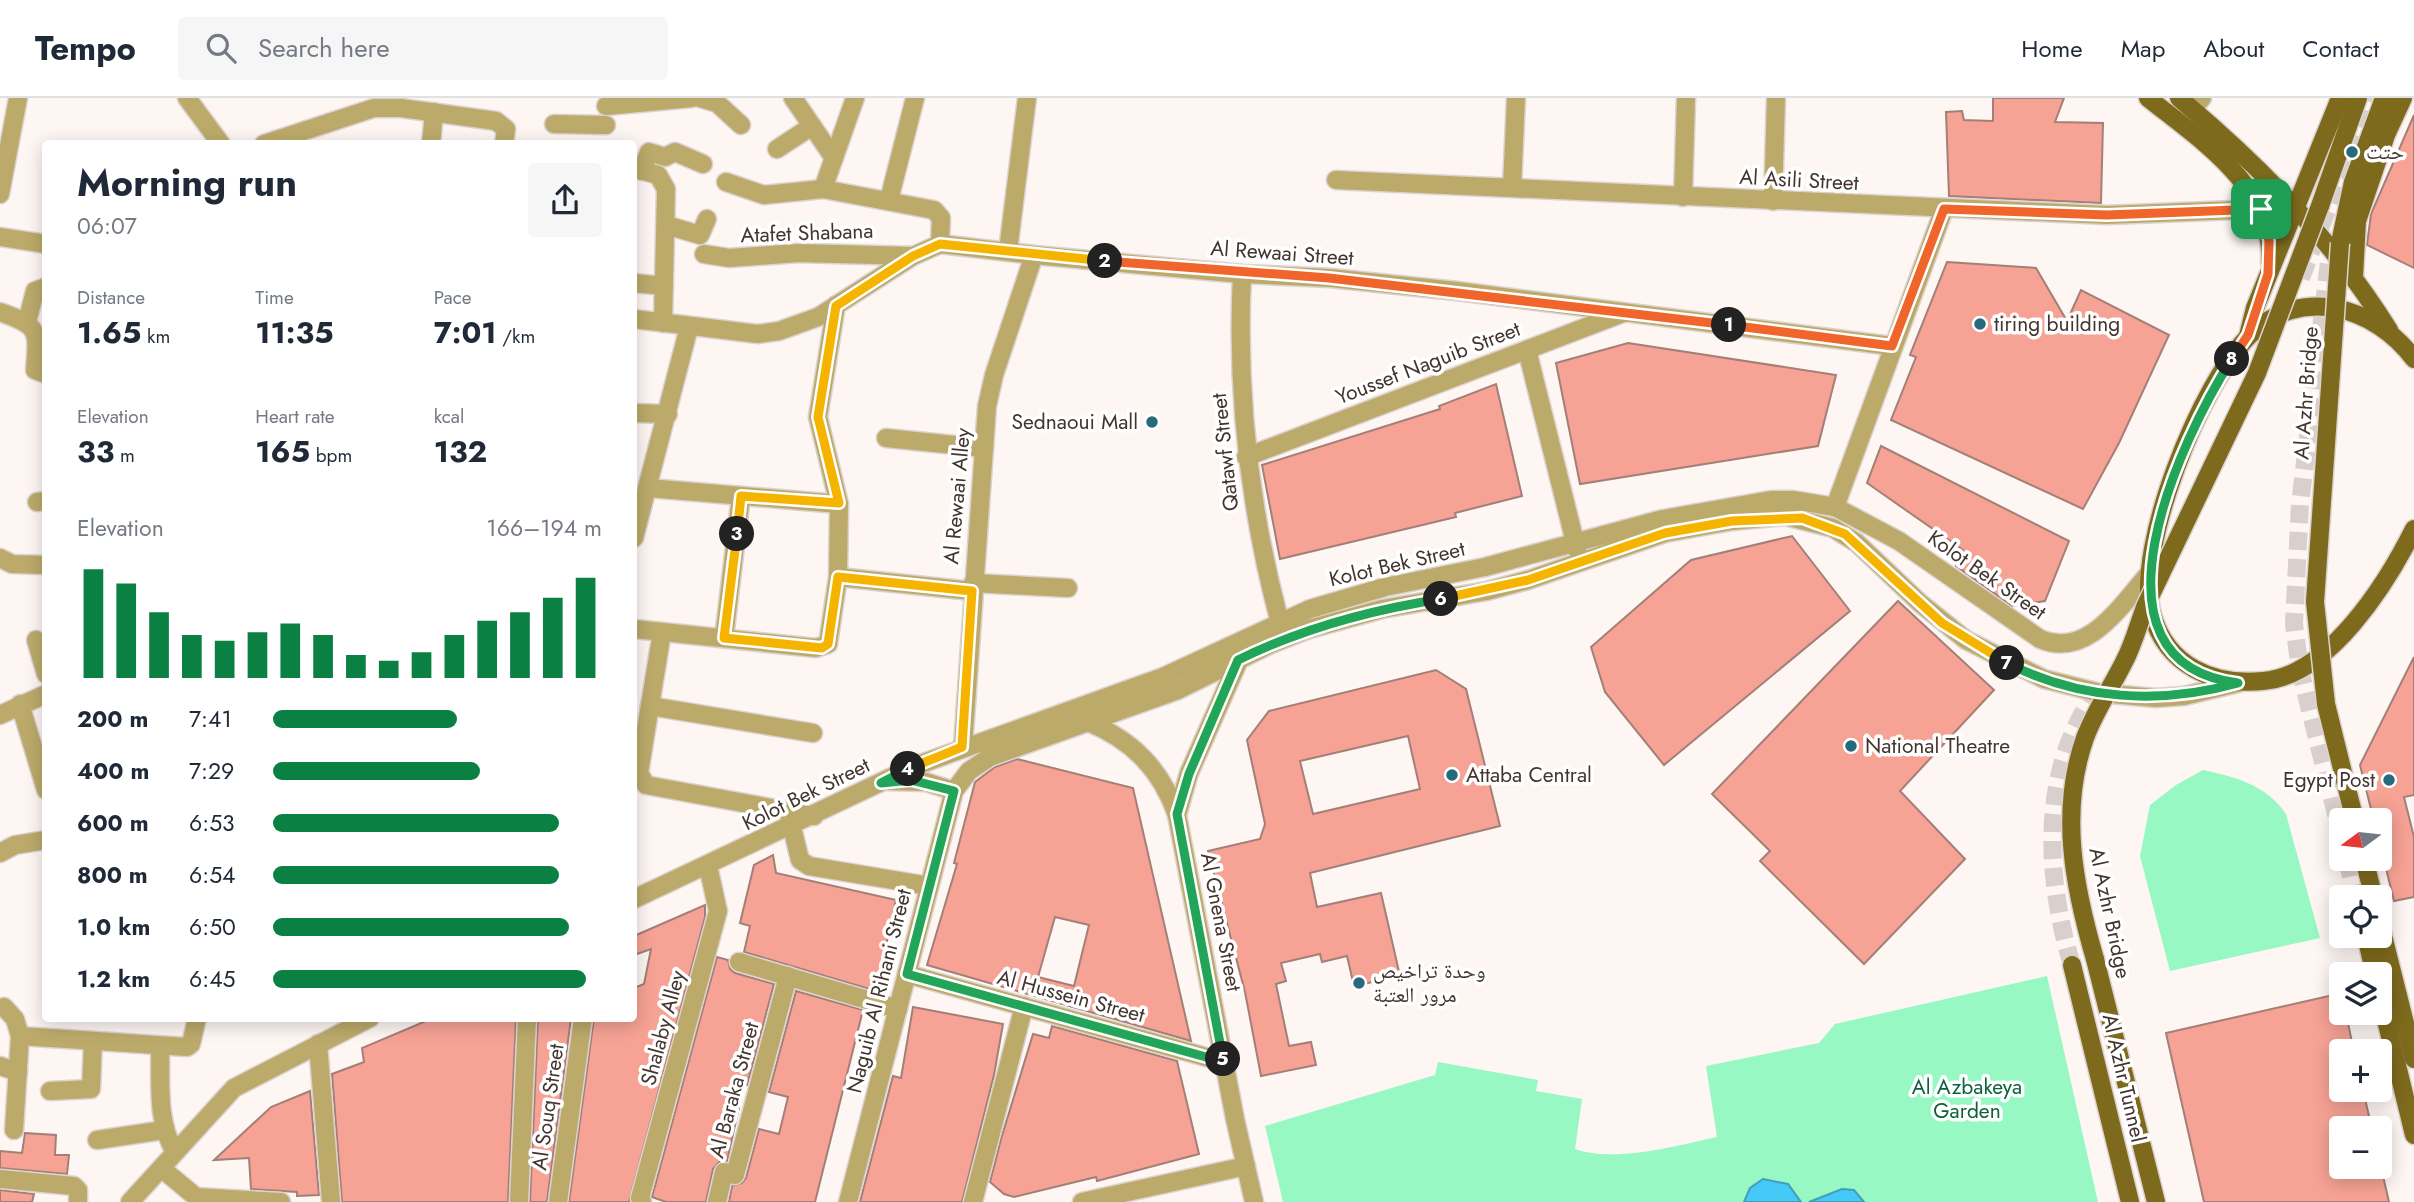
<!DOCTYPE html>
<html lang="en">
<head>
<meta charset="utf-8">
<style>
  body { margin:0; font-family:Jost,"Noto Naskh Arabic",sans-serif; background:#f6f6f7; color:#1f2937; height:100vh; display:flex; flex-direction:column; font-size:26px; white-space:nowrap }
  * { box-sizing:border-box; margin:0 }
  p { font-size:23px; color:#747a83 }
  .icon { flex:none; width:38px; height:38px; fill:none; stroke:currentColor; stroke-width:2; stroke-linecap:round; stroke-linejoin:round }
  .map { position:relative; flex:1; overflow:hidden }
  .side { position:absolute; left:42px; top:42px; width:595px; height:882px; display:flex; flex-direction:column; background:#fff; border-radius:7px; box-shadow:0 4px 18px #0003 }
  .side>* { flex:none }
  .needle { width:46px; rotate:255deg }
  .fabs { position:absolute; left:2329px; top:710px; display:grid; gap:14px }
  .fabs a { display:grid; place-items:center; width:63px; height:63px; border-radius:7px; background:#fff; box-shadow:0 4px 18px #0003; font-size:35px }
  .pin { position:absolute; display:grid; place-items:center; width:60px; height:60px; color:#fff; margin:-30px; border-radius:14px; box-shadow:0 4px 10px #0006 }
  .km { position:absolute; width:35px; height:35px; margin:-18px; border-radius:50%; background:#222; color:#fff; font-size:19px; line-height:35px; text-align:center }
  .round { display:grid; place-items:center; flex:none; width:74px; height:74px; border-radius:7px; background:#f6f6f7 }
  .headline { display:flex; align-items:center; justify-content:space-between; height:119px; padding:0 35px }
  h1 { font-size:38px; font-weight:700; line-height:52px }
  .metrics { display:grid; grid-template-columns:repeat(3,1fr); gap:10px; height:119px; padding:7px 35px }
  .metrics div { display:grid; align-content:center }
  .metrics b { font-size:30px; font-weight:700 }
  .metrics small { font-size:19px; font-weight:400 }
  .metrics p { font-size:19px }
  .chart { height:196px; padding:14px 35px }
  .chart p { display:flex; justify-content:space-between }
  .chart svg { width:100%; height:126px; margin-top:7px; stroke:#0b8043; stroke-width:6 }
  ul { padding:0 35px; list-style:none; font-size:23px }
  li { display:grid; grid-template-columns:112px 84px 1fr; align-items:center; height:52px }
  li i { height:18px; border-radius:9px; background:#0b8043 }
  header { display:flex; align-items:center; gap:42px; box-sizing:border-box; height:98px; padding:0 35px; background:#fff; border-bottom:2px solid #e0e1e3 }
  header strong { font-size:33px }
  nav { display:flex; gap:38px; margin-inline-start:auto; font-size:24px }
  .search { width:490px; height:63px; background:#f6f6f7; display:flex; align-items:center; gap:18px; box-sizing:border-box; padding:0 24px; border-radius:7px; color:#747a83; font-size:26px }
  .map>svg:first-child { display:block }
  .green { fill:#97f8c4 }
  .water { fill:#45caf7; stroke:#449dbb; stroke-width:2 }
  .building { fill:#f6a294; stroke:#a37f78; stroke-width:2; fill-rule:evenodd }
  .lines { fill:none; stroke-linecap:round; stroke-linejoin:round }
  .major-tunnel { stroke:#d9cfcc; stroke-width:18; stroke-dasharray:18 9; stroke-linecap:butt }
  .minor-casing { stroke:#dcd3d0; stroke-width:21 }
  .major-casing { stroke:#dcd3d0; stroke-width:21 }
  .minor { stroke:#bcaa6b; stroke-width:18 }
  .major { stroke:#7e6a1c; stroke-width:18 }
  .major-bridge-casing { stroke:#dcd3d0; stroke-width:21; stroke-linecap:butt }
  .major-bridge { stroke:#7e6a1c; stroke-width:18 }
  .split-1-casing { stroke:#fff; stroke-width:14 }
  .split-2-casing { stroke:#fff; stroke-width:14 }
  .split-3-casing { stroke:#fff; stroke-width:14 }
  .split-4-casing { stroke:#fff; stroke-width:14 }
  .split-5-casing { stroke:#fff; stroke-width:14 }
  .split-6-casing { stroke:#fff; stroke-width:14 }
  .split-7-casing { stroke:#fff; stroke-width:14 }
  .split-8-casing { stroke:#fff; stroke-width:14 }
  .split-9-casing { stroke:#fff; stroke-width:14 }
  .split-1 { stroke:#f0652b; stroke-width:9 }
  .split-2 { stroke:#f0652b; stroke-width:9 }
  .split-3 { stroke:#f5b400; stroke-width:9 }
  .split-4 { stroke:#f5b400; stroke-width:9 }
  .split-5 { stroke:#22a559; stroke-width:9 }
  .split-6 { stroke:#22a559; stroke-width:9 }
  .split-7 { stroke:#f5b400; stroke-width:9 }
  .split-8 { stroke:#22a559; stroke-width:9 }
  .split-9 { stroke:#f0652b; stroke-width:9 }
  .poi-dot { fill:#276a7c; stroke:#fff; stroke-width:2.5 }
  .labels { text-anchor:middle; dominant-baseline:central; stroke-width:7; stroke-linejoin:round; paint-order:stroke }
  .poi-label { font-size:21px; fill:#43342f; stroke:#fff; text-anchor:start }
  .street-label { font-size:21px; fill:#43342f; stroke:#fff }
  .park-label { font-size:21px; fill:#0c623f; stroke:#fff }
</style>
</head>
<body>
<header>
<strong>Tempo</strong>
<div class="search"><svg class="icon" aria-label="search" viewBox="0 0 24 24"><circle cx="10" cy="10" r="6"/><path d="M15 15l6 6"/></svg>Search here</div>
<nav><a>Home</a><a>Map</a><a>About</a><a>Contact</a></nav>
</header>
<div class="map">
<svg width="2414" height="1104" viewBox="0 0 2414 1104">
  <rect width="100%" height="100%" fill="#fef6f3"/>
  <g class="green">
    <path d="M2203,672C2236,679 2266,687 2286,716L2320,840L2170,873L2140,758L2150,707L2176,687Z"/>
    <path d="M2047,878L2098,1104H1283L1265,1028L1435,977L1438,964L1538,982L1536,993L1582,1001L1575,1051C1614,1065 1676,1048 1717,1039L1706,968L1819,945L1835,926Z"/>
  </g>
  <g class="water">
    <polygon points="1763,1081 1788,1086 1801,1104 1744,1104 1750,1090"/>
    <polygon points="1842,1091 1854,1092 1864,1104 1809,1104"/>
  </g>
  <g class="building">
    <polygon points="1993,0 2064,0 2055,24 2103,25 2101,105 1949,98 1946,14 1962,13 1964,22 1993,23"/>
    <polygon points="2414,17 2414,170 2367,147 2371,116"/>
    <polygon points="1947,164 2036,170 2067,223 2081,192 2169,237 2119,345 2083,411 1891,322 1916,259 1910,257"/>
    <polygon points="1628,245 1836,277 1818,348 1580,386 1556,265"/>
    <polygon points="1496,286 1522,398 1455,415 1456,419 1280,461 1262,367 1440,311 1439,308"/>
    <polygon points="1881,348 2069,443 2045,503 2012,508 1956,468 1963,452 1867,385"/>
    <polygon points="1792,438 1850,513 1664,667 1605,594 1591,549 1691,462"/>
    <polygon points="1898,503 1994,592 1900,693 1965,761 1864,866 1760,763 1770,753 1712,696"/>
    <polygon points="2414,559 2414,697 2404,699 2414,739 2414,799 2394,803 2380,746 2380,723 2374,723 2360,667"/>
    <path d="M1436,572L1466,591L1500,728L1310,775L1317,809L1381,795L1400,878L1354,888L1347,858L1322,864L1320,856L1281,865L1286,883L1276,886L1289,948L1311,944L1316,967L1261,978L1245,894L1208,753L1260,741L1265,726L1247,642L1269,613ZM1408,638L1420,691L1313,716L1300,663Z"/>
    <path d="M1017,661L1133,690L1191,943L927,867L957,766L954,765L975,684L995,669ZM1055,819L1089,827L1074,888L1038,879Z"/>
    <polygon points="773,757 776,775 896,802 876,893 744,854 750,828 740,825 754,767"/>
    <polygon points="705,807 705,819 629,1104 569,1104 594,920 634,920 634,890 644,886 651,851 634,857 634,838"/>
    <polygon points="717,859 728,862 730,871 735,875 774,886 747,987 744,987 727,1063 720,1063 713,1071 706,1104 666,1104 652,1099"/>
    <polygon points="796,893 863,912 815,1104 729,1104 732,1088 742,1085 746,1080 759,1031 779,1036 788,999 769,994"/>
    <polygon points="2342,895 2342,915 2346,915 2354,954 2342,954 2342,992 2363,992 2372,1031 2342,1031 2342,1069 2381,1069 2389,1104 2204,1104 2166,935"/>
    <polygon points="913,909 1003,926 994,977 962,1104 860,1104 893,978 901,980"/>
    <polygon points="433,920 516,920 508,1104 342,1104 332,976 364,964 362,950"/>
    <polygon points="538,920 571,920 547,1104 530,1104"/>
    <polygon points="1052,928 1177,963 1199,1056 1097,1083 1096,1079 1014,1099 1004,1096 990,1084 1001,1041 1033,936 1049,940"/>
    <polygon points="310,993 319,1097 297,1098 297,1094 251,1091 249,1060 214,1062 271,1009"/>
    <polygon points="25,1035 56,1037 55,1057 69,1057 67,1076 0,1070 0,1053 22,1055"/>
    <polygon points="0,1092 34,1096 32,1104 0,1104"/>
  </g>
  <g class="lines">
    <g class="major-tunnel">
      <polyline points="2332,139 2300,406 2294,526 2300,572 2342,740"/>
      <polyline points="2301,180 2370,0"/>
      <polyline points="2347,761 2356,800"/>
      <path d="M2072,867C2044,775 2039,663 2104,584"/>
    </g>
    <g class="minor-casing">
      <g id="minor">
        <polyline points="187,0 221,46"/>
        <polyline points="700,0 717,5 741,27"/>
        <polyline points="793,0 834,60"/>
        <polyline points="606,8 692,0"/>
        <polyline points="2192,11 2202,0"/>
        <polyline points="554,26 606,27"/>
        <polyline points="264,46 374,10 401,10 496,23 506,31 504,46"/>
        <polyline points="431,46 434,14"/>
        <polyline points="777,51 812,28"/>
        <polyline points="634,70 658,77 666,91 663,225"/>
        <polyline points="642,73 649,54 665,59 675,54 703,66"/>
        <polyline points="1336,82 2107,117 2261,111"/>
        <polyline points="726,84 764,97 823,91 934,112 941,120 940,146"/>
        <polyline points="1512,89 1516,0"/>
        <polyline points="823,91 855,0"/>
        <polyline points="0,96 18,0"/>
        <polyline points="1683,99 1686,0"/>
        <polyline points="889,102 915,0"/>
        <polyline points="1773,103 1776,0"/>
        <polyline points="666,127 700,137 707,121"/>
        <polyline points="0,139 46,146"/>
        <polyline points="1008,153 1027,0"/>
        <polyline points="704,156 729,160 798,155 913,158"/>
        <path d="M1242,176C1236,295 1249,409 1280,525"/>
        <polyline points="634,185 664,188"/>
        <path d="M0,214C40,228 38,232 35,272L46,276"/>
        <polyline points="634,221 758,236 779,233 818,219 913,158 940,146 1034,157 1242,176 1330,180 1457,193 1892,248"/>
        <polyline points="27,224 35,193 46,189"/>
        <polyline points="1527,252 1577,452"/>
        <polyline points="634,315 668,316"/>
        <polyline points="886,340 984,350"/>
        <polyline points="1246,359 1623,215"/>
        <polyline points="648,390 839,406"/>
        <polyline points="37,404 46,403"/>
        <polyline points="1835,409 1944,111"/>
        <polyline points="634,440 689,229"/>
        <polyline points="0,460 12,466 46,467"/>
        <polyline points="838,479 972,493"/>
        <polyline points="973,485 1068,490"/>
        <polyline points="634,531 816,550 828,546 838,479 839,406 818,319 836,207"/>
        <polyline points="662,534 639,675 646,687 814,718"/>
        <polyline points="724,540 741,398"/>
        <polyline points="36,542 46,576"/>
        <polyline points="1236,557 1239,562 1189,675 1177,717 1235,1021 1254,1104"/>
        <polyline points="20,606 46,692"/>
        <polyline points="650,608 813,635"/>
        <polyline points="0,617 46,596"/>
        <path d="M1088,624C1132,642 1161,671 1177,717"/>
        <polyline points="963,649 987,308 994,277 1034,157"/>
        <polyline points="889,683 926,684 954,693"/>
        <polyline points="792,729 800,762 809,768 929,788"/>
        <polyline points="0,755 15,747 46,742"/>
        <path d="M634,801L915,668L1163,579L1310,511L1385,489L1485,469L1663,421L1771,402H1793L1835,409L1899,443L2040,541C2089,562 2123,504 2152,472"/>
        <polyline points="739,864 898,911"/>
        <polyline points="907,876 1224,964"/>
        <polyline points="4,909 15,921 20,938 14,1032"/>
        <polyline points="20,938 187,949 191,946 197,920"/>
        <polyline points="318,946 331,1104"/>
        <path d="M160,948C161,983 156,1023 175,1054"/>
        <polyline points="0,968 18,974"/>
        <polyline points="50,993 91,991 93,943"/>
        <polyline points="97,1042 164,1032"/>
        <polyline points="161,1070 196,1099 281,1104"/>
        <polyline points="0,1081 74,1088 78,1092 78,1104"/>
        <polyline points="130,1104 234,990 370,920"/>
        <polyline points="519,1104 527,920"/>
        <polyline points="558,1104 583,920"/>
        <polyline points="642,1104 640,1100 718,813 708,768"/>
        <polyline points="717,1104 724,1074 735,1077 788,878"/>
        <polyline points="848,1104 954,693 969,673 990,659 1178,592 1269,547 1309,531 1382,511 1487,493 1528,482 1665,435 1732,423 1785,418 1833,430 1857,445 1920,505 1966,542 2044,581 2100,595 2156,600 2184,598 2238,585"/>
        <polyline points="973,1104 1024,908"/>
        <polyline points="1082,1104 1246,1068"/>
      </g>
    </g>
    <g class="major-casing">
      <g id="major">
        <path d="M2148,0C2199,41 2275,89 2270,164"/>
        <path d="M2179,0C2261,69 2332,141 2389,232"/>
        <polyline points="2320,108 2358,0"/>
        <polyline points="2340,145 2353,84 2384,0"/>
        <polyline points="2354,179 2357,123 2386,37 2403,0"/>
        <polyline points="2248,238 2255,210 2340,0"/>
        <path d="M2414,261C2375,208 2300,187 2250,237C2202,283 2134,450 2152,516C2167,568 2213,588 2263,583C2329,578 2387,485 2414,431"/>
        <polyline points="2364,761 2374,800"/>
        <polyline points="2380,826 2414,961"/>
        <polyline points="2366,838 2375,877"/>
        <polyline points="2095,861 2156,1104"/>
        <polyline points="2072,867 2130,1104"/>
        <polyline points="2380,897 2414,1037"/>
      </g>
    </g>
    <use href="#minor" class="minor"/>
    <use href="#major" class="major"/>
    <g class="major-bridge-casing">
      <g id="major-bridge">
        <polyline points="2340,145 2315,504 2326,606 2355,723"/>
        <path d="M2095,861C2074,789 2059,713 2085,640C2095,613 2111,590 2124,564C2133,547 2138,528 2145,509L2257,275L2320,108"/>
      </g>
    </g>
    <use href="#major-bridge" class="major-bridge"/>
  </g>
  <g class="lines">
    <g class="split-1-casing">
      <polyline id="split-1" points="1729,227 1892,248 1944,111 2107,117 2261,111"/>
    </g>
    <g class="split-2-casing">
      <polyline id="split-2" points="1105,163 1329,180 1729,227"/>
    </g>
    <g class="split-3-casing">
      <polyline id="split-3" points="737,436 741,398 839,405 818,319 836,208 913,158 940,146 1105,163"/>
    </g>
    <g class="split-4-casing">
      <polyline id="split-4" points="737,436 724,540 822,550 828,546 838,479 972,493 962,649 908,671"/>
    </g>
    <g class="split-5-casing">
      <polyline id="split-5" points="908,671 881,685 911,682 954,693 907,876 1224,964 1223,961"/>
    </g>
    <g class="split-6-casing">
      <path id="split-6" d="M1223,961L1177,716L1189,676L1238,562C1303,530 1370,512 1441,501"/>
    </g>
    <g class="split-7-casing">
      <polyline id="split-7" points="1441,501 1528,482 1665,435 1732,423 1802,420 1845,436 1942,525 2007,565"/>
    </g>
    <g class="split-8-casing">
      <path id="split-8" d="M2007,565C2080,602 2160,607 2238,585C2075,565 2181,340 2232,261"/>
    </g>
    <g class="split-9-casing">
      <polyline id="split-9" points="2232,261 2248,237 2268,176 2269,143 2261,111"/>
    </g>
    <use href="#split-1" class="split-1"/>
    <use href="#split-2" class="split-2"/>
    <use href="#split-3" class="split-3"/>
    <use href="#split-4" class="split-4"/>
    <use href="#split-5" class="split-5"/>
    <use href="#split-6" class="split-6"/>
    <use href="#split-7" class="split-7"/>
    <use href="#split-8" class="split-8"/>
    <use href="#split-9" class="split-9"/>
  </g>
  <g class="poi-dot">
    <circle cx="2352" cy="54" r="7"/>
    <circle cx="1980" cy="226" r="7"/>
    <circle cx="1152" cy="324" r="7"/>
    <circle cx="1851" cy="648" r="7"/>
    <circle cx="1452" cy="677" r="7"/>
    <circle cx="2389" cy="682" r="7"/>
    <circle cx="1359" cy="885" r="7"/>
  </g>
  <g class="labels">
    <g class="poi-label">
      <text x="2366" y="54">حتت</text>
      <text x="1994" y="226">tiring building</text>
      <text x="1138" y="324" text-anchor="end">Sednaoui Mall</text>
      <text x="1865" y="648">National Theatre</text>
      <text x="1466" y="677">Attaba Central</text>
      <text x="2375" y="682" text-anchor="end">Egypt Post</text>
      <text x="1373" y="873">وحدة تراخيص<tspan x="1373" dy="24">مرور العتبة</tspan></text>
    </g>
    <g class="street-label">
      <text transform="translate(1799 82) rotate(3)">Al Asili Street</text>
      <text transform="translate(807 135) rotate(-2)">Atafet Shabana</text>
      <text transform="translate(1282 155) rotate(4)">Al Rewaai Street</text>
      <text transform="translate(1428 265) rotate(-21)">Youssef Naguib Street</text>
      <text transform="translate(2306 295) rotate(-86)">Al Azhr Bridge</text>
      <text transform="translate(1225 354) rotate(-96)">Qatawf Street</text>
      <text transform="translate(957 398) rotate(-85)">Al Rewaai Alley</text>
      <text transform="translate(1397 466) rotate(-13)">Kolot Bek Street</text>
      <text transform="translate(1987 477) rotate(35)">Kolot Bek Street</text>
      <text transform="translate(806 696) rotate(-26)">Kolot Bek Street</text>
      <text transform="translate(2110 815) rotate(78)">Al Azhr Bridge</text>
      <text transform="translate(1221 824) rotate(79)">Al Gnena Street</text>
      <text transform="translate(879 893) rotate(-76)">Naguib Al Rihani Street</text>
      <text transform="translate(1071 898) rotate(15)">Al Hussein Street</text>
      <text transform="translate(663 930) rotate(-75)">Shalaby Alley</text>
      <text transform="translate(2124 980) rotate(77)">Al Azhr Tunnel</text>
      <text transform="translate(734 992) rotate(-75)">Al Baraka Street</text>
      <text transform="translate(548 1009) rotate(-82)">Al Souq Street</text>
    </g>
    <g class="park-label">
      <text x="1967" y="989">Al Azbakeya<tspan x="1967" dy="24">Garden</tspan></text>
    </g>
  </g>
</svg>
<div class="fabs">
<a><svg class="needle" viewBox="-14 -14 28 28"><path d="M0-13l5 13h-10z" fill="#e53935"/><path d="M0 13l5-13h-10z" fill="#747a83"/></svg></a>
<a><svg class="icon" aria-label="locate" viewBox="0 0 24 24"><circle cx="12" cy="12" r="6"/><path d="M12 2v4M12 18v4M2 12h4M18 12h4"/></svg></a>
<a><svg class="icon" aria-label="layers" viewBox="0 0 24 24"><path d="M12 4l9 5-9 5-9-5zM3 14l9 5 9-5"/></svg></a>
<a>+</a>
<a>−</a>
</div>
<div class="pin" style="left:2261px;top:111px;background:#1e9e55"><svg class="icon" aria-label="arrive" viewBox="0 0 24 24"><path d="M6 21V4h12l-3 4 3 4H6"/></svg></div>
<b class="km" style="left:1729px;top:227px">1</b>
<b class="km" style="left:1105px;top:163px">2</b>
<b class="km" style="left:737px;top:436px">3</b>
<b class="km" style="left:908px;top:671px">4</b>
<b class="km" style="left:1223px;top:961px">5</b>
<b class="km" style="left:1441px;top:501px">6</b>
<b class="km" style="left:2007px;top:565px">7</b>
<b class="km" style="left:2232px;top:261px">8</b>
<section class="side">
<div class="headline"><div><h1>Morning run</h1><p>06:07</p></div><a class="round"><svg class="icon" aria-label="share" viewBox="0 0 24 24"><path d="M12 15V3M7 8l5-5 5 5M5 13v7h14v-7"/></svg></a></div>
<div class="metrics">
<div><p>Distance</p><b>1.65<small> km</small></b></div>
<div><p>Time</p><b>11:35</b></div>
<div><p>Pace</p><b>7:01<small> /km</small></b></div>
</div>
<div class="metrics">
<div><p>Elevation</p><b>33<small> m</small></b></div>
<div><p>Heart rate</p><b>165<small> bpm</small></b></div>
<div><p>kcal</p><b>132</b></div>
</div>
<div class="chart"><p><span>Elevation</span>166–194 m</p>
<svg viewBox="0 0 160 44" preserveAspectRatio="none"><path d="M5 44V6M15 44V11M25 44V21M35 44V29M45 44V31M55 44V28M65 44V25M75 44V29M85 44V36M95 44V38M105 44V35M115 44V29M125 44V24M135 44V21M145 44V16M155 44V9"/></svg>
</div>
<ul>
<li><b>200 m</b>7:41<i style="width:56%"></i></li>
<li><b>400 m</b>7:29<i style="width:63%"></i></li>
<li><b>600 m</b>6:53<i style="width:87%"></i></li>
<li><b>800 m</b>6:54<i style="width:87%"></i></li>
<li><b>1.0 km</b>6:50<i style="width:90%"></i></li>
<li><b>1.2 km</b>6:45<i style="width:95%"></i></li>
</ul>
</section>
</div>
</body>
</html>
